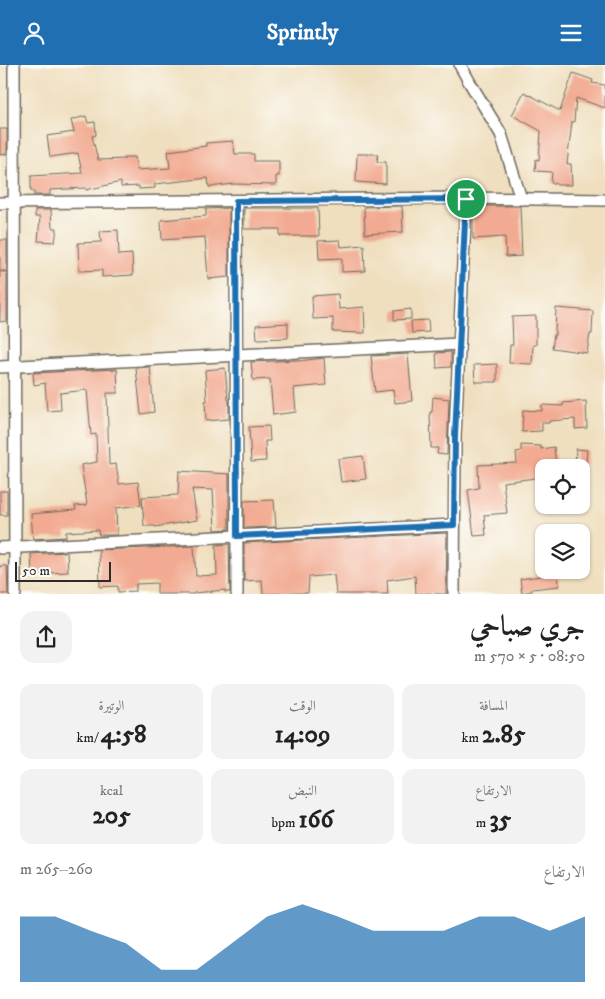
<!DOCTYPE html>
<html lang="ar">
<head>
<meta charset="utf-8">
<style>
  body { margin:0; font-family:"IM FELL DW Pica",Amiri,serif; background:#f2f2f2; color:#222; direction:rtl; height:100vh; display:flex; flex-direction:column; font-size:19px; white-space:nowrap }
  * { box-sizing:border-box; margin:0 }
  p { font-size:16px; color:#767676 }
  .icon { flex:none; width:28px; height:28px; fill:none; stroke:currentColor; stroke-width:2; stroke-linecap:round; stroke-linejoin:round }
  .map { position:relative; height:529px; overflow:hidden; direction:ltr }
  .details { display:flex; flex-direction:column; background:#fff; flex:1 }
  .details>* { flex:none }
  .controls { position:absolute; left:535px; top:394px; display:grid; gap:10px }
  .controls a { display:grid; place-items:center; width:55px; height:55px; border-radius:10px; background:#fff; box-shadow:0 1px 4px #0004; font-size:25px }
  .scale { position:absolute; left:15px; bottom:12px; width:96px; box-sizing:border-box; padding-left:5px; border:2px solid #2b2b2b; border-top:0; font-size:14px; line-height:18px; white-space:nowrap; color:#2b2b2b; -webkit-text-stroke:4px #fdfcf7; paint-order:stroke }
  .pin { position:absolute; display:grid; place-items:center; width:42px; height:42px; color:#fff; margin:-21px; border:2px solid #fff; border-radius:50%; box-shadow:0 1px 5px #0007 }
  .round { display:grid; place-items:center; flex:none; width:52px; height:52px; border-radius:15px; background:#f2f2f2 }
  .headline { display:flex; align-items:center; justify-content:space-between; height:85px; padding:0 20px }
  h1 { font-size:28px; font-weight:700; line-height:38px }
  .figures { display:grid; grid-template-columns:repeat(3,1fr); gap:8px; height:85px; padding:5px 20px }
  .figures div { display:grid; align-content:center; border-radius:12px; background:#f2f2f2; text-align:center }
  .figures b { font-size:25px; font-weight:700 }
  .figures small { font-size:14px; font-weight:400 }
  .figures p { font-size:14px }
  .chart { height:140px; padding:10px 20px }
  .chart p { display:flex; justify-content:space-between }
  .chart svg { width:100%; height:90px; margin-top:5px; fill:#1f6fb2; opacity:.7 }
  header { display:flex; justify-content:space-between; align-items:center; height:65px; padding:0 20px; background:#1f6fb2; color:#fff; font-size:22px; font-weight:700 }
  .map>svg:first-child { display:block }
  .building { fill:#f2ab92 }
  .lines { fill:none; stroke-linecap:round; stroke-linejoin:round }
  .minor-casing { stroke:#706a5f; stroke-width:14 }
  .minor { stroke:#fff; stroke-width:11 }
  .route-casing { stroke:#fff; stroke-width:10 }
  .route { stroke:#1f6fb2; stroke-width:6 }
</style>
</head>
<body>
<header><svg class="icon" aria-label="menu" viewBox="0 0 24 24"><path d="M4 6h16M4 12h16M4 18h16"/></svg>Sprintly<svg class="icon" aria-label="person" viewBox="0 0 24 24"><circle cx="12" cy="8" r="4"/><path d="M4 21q1-7 8-7t8 7"/></svg></header>
<div class="map">
<svg width="605" height="529" viewBox="0 0 605 529">
  <rect width="100%" height="100%" fill="#fdfcf7"/>
  <filter id="ink" filterUnits="userSpaceOnUse"><feTurbulence type="fractalNoise" baseFrequency=".02" numOctaves="2"/><feDisplacementMap in="SourceGraphic" scale="10" xChannelSelector="R" yChannelSelector="G"/><feConvolveMatrix kernelMatrix="1 2 1 2 8 2 1 2 1" color-interpolation-filters="sRGB"/></filter>
  <filter id="wash" filterUnits="userSpaceOnUse"><feTurbulence type="fractalNoise" baseFrequency=".0096" numOctaves="4" result="noise"/><feDisplacementMap in="SourceGraphic" scale="20" xChannelSelector="R" yChannelSelector="G"/><feGaussianBlur stdDeviation="1.12" result="paint"/><feColorMatrix in="noise" values="0 0 0 0 0 0 0 0 0 0 0 0 0 0 0 0 0 1.4 0 .05"/><feComposite in="paint" operator="in"/></filter>
  <g filter="url(#wash)">
    <rect width="100%" height="100%" fill="#efdfbf"/>
    <g id="blocks">
      <g class="building">
        <polygon points="573,8 593,15 592,18 605,20 605,43 576,33 574,57 572,57 567,99 571,99 572,120 557,120 557,119 551,118 552,107 535,106 536,94 539,95 541,66 512,50 524,27 560,46"/>
        <polygon points="86,51 88,58 95,57 96,70 92,71 98,95 125,94 124,92 135,92 137,105 170,103 168,86 206,81 206,78 233,76 235,89 254,89 254,96 279,96 279,111 276,111 276,120 234,119 209,122 208,113 155,119 155,123 139,124 139,121 121,122 121,117 86,125 86,123 50,125 50,130 34,130 34,126 31,126 31,111 82,108 78,88 50,92 47,71 74,67 71,55"/>
        <polygon points="0,64 7,64 7,89 0,90"/>
        <polygon points="357,89 378,89 377,97 386,97 386,119 356,117"/>
        <polygon points="402,141 403,167 365,169 364,142"/>
        <polygon points="473,141 520,141 522,191 506,192 505,172 473,174"/>
        <polygon points="229,143 229,212 208,214 205,172 162,175 161,155 206,151 206,144"/>
        <polygon points="244,143 318,143 319,171 280,171 280,164 244,164"/>
        <polygon points="35,145 51,145 52,163 57,163 55,177 38,176 40,152 35,152"/>
        <polygon points="118,165 119,190 132,189 133,210 102,212 102,205 79,206 78,178 101,177 100,166"/>
        <rect x="0" y="175" width="7" height="31"/>
        <polygon points="340,175 341,182 364,180 365,206 342,207 342,193 319,194 318,176"/>
        <polygon points="0,207 7,207 7,256 0,257"/>
        <polygon points="338,229 339,244 364,242 365,268 333,267 333,253 313,254 312,231"/>
        <polygon points="556,243 593,246 592,269 590,269 587,288 552,283 554,270 555,270"/>
        <polygon points="411,244 411,254 394,255 394,246"/>
        <polygon points="536,251 536,280 533,280 532,299 509,298 510,280 513,280 512,252"/>
        <polygon points="428,255 429,267 412,268 411,256"/>
        <polygon points="288,258 288,273 257,274 256,260"/>
        <polygon points="451,287 451,302 437,303 436,288"/>
        <polygon points="408,289 412,336 395,338 393,325 375,327 371,291"/>
        <polygon points="324,293 326,320 294,323 296,347 273,350 270,314 253,315 251,297 299,295 299,296"/>
        <polygon points="497,299 497,317 475,317 474,300"/>
        <polygon points="150,302 154,347 141,349 136,303"/>
        <polygon points="225,303 228,335 229,335 229,354 206,356 205,336 207,336 205,305"/>
        <polygon points="117,304 118,328 107,328 109,400 116,399 119,419 138,417 141,440 116,443 117,470 99,470 98,465 66,467 66,472 33,474 31,449 76,445 75,441 87,440 81,400 97,397 96,369 91,370 87,325 60,328 61,345 47,346 45,318 34,320 33,308"/>
        <polygon points="433,332 449,334 447,390 437,389 438,383 431,383 430,347 432,347"/>
        <polygon points="586,336 587,363 575,364 575,354 549,356 549,358 542,358 542,366 522,367 523,345 542,346 542,340 563,341 563,338"/>
        <polygon points="269,361 270,376 265,376 266,396 251,397 249,362"/>
        <polygon points="521,380 541,381 541,384 554,382 556,402 544,402 544,412 503,417 507,448 484,450 486,470 474,471 468,425 479,423 478,400 517,398 516,387 521,386"/>
        <polygon points="576,384 587,385 586,399 575,398"/>
        <polygon points="363,391 366,414 341,417 338,394"/>
        <polygon points="179,406 229,409 229,464 215,465 213,425 192,424 197,455 155,462 155,461 144,461 142,432 178,430"/>
        <rect x="0" y="426" width="7" height="24"/>
        <polygon points="274,435 276,462 244,463 244,436"/>
        <polygon points="447,468 446,529 431,529 431,528 416,529 415,511 387,515 388,529 336,529 334,510 309,512 308,528 263,529 262,515 244,516 244,478"/>
        <polygon points="229,479 230,527 225,527 225,525 194,528 194,529 157,529 157,518 136,519 136,526 118,527 118,521 100,522 99,485 194,481 196,511 217,510 216,480"/>
        <polygon points="67,487 68,507 32,509 31,489"/>
        <polygon points="0,501 7,501 8,529 0,529"/>
        <polygon points="540,505 558,505 559,521 532,524 532,526 522,528 520,514 541,511"/>
      </g>
    </g>
  </g>
  <g filter="url(#ink)">
    <use href="#blocks" fill-opacity="0" stroke="#706a5f" stroke-width="1"/>
    <g class="lines">
      <g class="minor-casing">
        <g id="minor">
          <polyline points="14,0 15,529"/>
          <polyline points="460,0 470,18 501,69 521,134"/>
          <polyline points="236,136 237,529"/>
          <polyline points="0,138 466,133 605,135"/>
          <polyline points="0,302 459,279"/>
          <polyline points="0,483 454,460"/>
          <polyline points="454,529 455,371 466,133"/>
        </g>
      </g>
      <use href="#minor" class="minor"/>
    </g>
  </g>
  <g class="lines" filter="url(#ink)">
    <g class="route-casing">
      <polygon id="route" points="466,134 455,371 454,460 237,471 236,136"/>
    </g>
    <use href="#route" class="route"/>
  </g>
</svg>
<div class="controls">
<a><svg class="icon" aria-label="locate" viewBox="0 0 24 24"><circle cx="12" cy="12" r="6"/><path d="M12 2v4M12 18v4M2 12h4M18 12h4"/></svg></a>
<a><svg class="icon" aria-label="layers" viewBox="0 0 24 24"><path d="M12 4l9 5-9 5-9-5zM3 14l9 5 9-5"/></svg></a>
</div>
<div class="scale">50 m</div>
<div class="pin" style="left:466px;top:134px;background:#1e9e55"><svg class="icon" aria-label="arrive" viewBox="0 0 24 24"><path d="M6 21V4h12l-3 4 3 4H6"/></svg></div>
</div>
<section class="details">
<div class="headline"><div><h1>جري صباحي</h1><p>08:50 · 5 × 570 m</p></div><a class="round"><svg class="icon" aria-label="share" viewBox="0 0 24 24"><path d="M12 15V3M7 8l5-5 5 5M5 13v7h14v-7"/></svg></a></div>
<div class="figures">
<div><p>المسافة</p><b>2.85<small> km</small></b></div>
<div><p>الوقت</p><b>14:09</b></div>
<div><p>الوتيرة</p><b>4:58<small> /km</small></b></div>
</div>
<div class="figures">
<div><p>الارتفاع</p><b>35<small> m</small></b></div>
<div><p>النبض</p><b>166<small> bpm</small></b></div>
<div><p>kcal</p><b>205</b></div>
</div>
<div class="chart"><p><span>الارتفاع</span>260–265 m</p>
<svg viewBox="0 0 160 44" preserveAspectRatio="none"><path d="M0 44V12L10 12L20 19L30 25L40 38L50 38L60 25L70 12L80 6L90 12L100 19L110 19L120 19L130 12L140 12L150 19L160 12V44z"/></svg>
</div>
</section>
</body>
</html>
